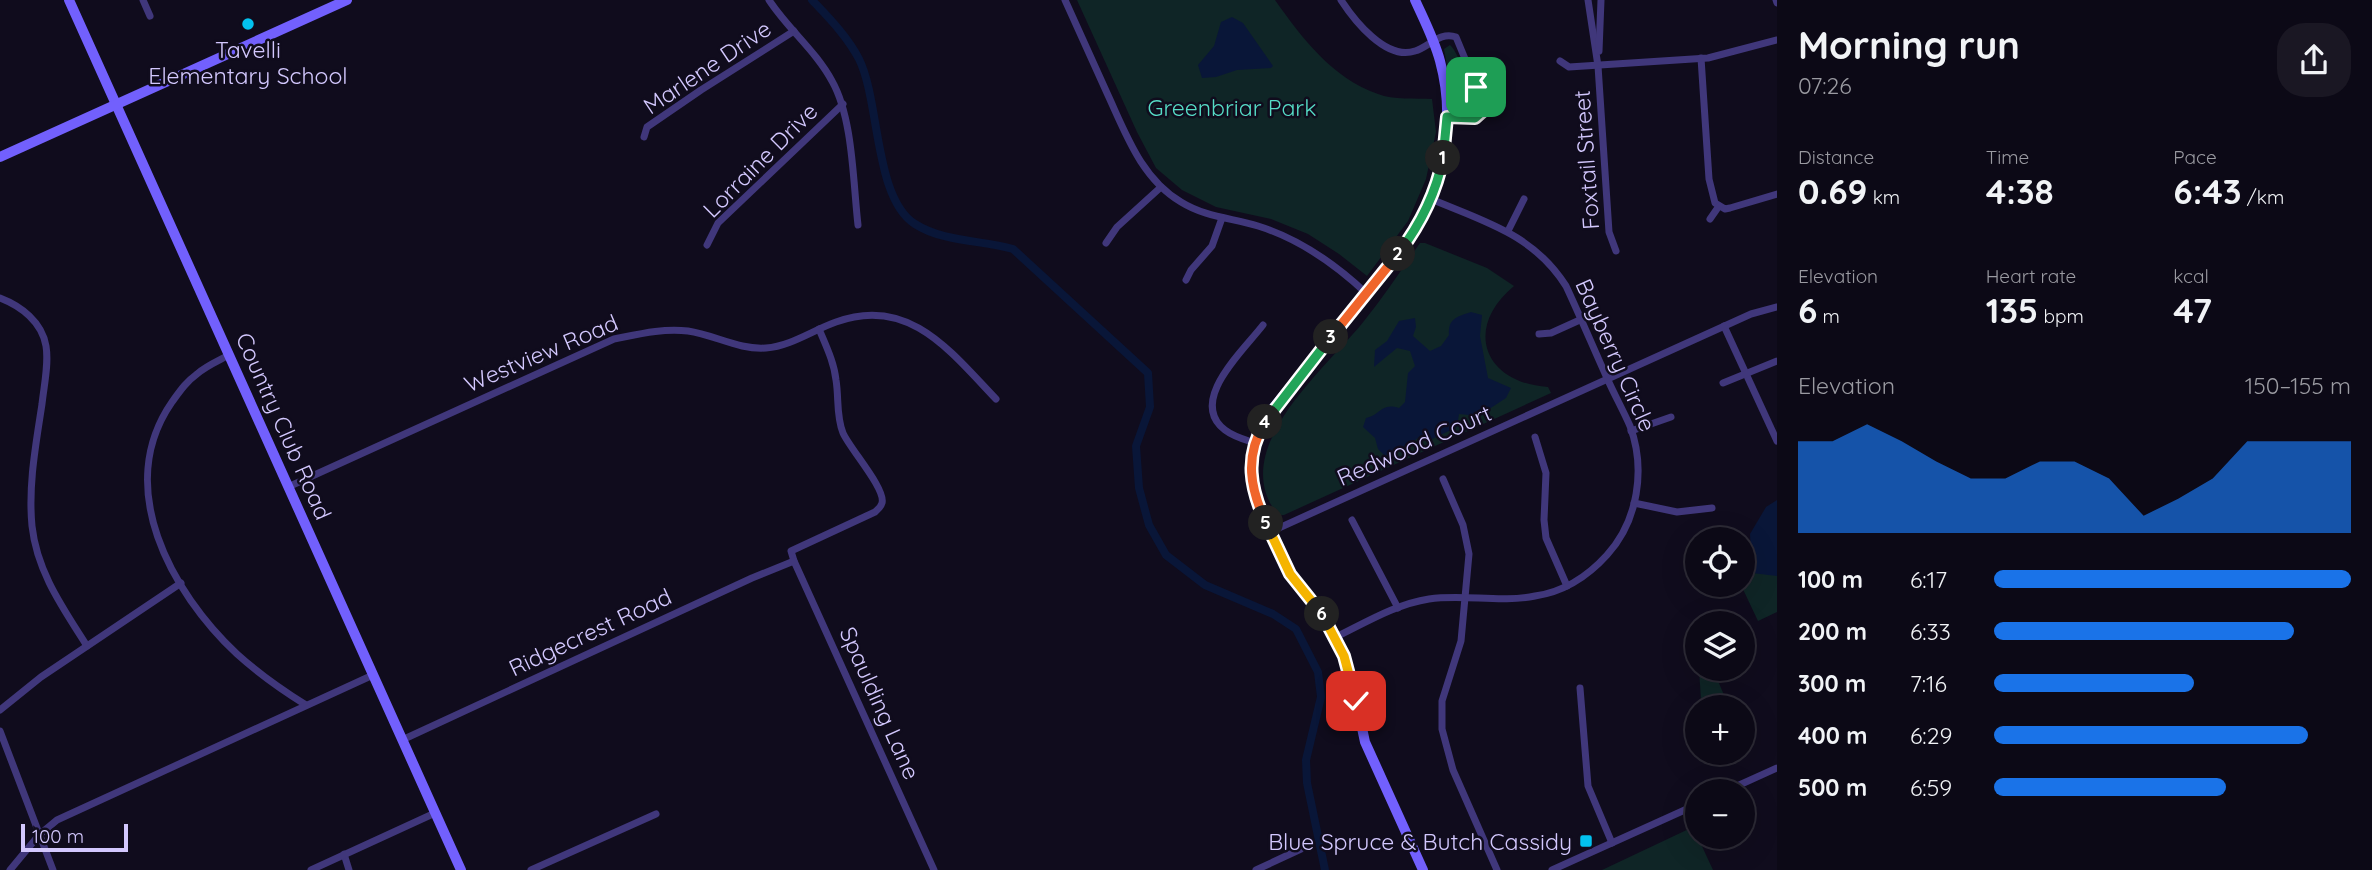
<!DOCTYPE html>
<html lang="en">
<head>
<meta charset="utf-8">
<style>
  body { margin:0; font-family:Quicksand,sans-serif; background:#1a1723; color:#f1f3f6; height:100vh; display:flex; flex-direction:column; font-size:26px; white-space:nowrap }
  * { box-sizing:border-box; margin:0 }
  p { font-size:23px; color:#9a9aa1 }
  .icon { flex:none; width:38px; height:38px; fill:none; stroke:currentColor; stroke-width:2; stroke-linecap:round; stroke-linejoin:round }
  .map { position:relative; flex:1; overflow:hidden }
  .sheet { display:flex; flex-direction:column; background:#0c0916; width:595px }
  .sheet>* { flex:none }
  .fabs { position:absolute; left:1685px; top:527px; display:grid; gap:14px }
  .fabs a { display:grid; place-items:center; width:70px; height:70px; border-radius:50%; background:#0c0916; box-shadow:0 7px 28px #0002,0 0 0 2px #2c2a35; font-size:35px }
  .scale { position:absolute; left:21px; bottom:18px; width:107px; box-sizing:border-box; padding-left:7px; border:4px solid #d3c8fe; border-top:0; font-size:19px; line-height:24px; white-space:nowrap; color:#d3c8fe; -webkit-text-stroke:5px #100c1d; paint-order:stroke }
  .pin { position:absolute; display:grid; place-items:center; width:60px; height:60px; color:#fff; margin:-30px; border-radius:14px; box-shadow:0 4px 10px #0006 }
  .km { position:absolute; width:35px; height:35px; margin:-18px; border-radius:50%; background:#222; color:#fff; font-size:19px; line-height:35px; text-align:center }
  .round { display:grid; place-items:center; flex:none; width:74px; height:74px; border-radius:28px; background:#1a1723 }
  .headline { display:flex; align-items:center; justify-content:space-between; height:119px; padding:0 21px }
  h1 { font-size:38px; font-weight:800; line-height:52px }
  .stats { display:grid; grid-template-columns:repeat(3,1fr); gap:10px; height:119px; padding:7px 21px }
  .stats div { display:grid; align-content:center }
  .stats b { font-size:35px; font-weight:800 }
  .stats small { font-size:19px; font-weight:400 }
  .stats p { font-size:19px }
  .chart { height:196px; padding:14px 21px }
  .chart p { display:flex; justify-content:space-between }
  .chart svg { width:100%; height:126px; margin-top:7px; fill:#1a73e8; opacity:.7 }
  ul { padding:0 21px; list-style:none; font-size:23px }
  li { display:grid; grid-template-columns:112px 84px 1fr; align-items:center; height:52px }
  li i { height:18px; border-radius:9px; background:#1a73e8 }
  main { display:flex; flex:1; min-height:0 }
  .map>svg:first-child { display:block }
  .green { fill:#0f2526 }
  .water { fill:#091638 }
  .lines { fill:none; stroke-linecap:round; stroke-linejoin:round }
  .canal { stroke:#091638; stroke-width:8 }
  .street { stroke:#40377b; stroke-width:7 }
  .secondary { stroke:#7260fd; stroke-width:10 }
  .split-1-casing { stroke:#fff; stroke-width:14 }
  .split-2-casing { stroke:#fff; stroke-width:14 }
  .split-3-casing { stroke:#fff; stroke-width:14 }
  .split-4-casing { stroke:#fff; stroke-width:14 }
  .split-5-casing { stroke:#fff; stroke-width:14 }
  .split-6-casing { stroke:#fff; stroke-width:14 }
  .split-7-casing { stroke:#fff; stroke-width:14 }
  .split-1 { stroke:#22a559; stroke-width:9 }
  .split-2 { stroke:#22a559; stroke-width:9 }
  .split-3 { stroke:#f0652b; stroke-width:9 }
  .split-4 { stroke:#22a559; stroke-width:9 }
  .split-5 { stroke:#f0652b; stroke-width:9 }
  .split-6 { stroke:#f5b400; stroke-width:9 }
  .split-7 { stroke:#f5b400; stroke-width:9 }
  .poi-dot { fill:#03c2ef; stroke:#100c1d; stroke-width:2.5 }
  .labels { text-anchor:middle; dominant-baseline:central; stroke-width:5; stroke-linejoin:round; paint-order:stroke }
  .poi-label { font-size:23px; fill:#d3c8fe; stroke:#100c1d }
  .street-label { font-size:23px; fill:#d3c8fe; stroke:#100c1d }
  .park-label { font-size:23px; fill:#56dcc6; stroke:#100c1d }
</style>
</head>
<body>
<main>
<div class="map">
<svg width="1777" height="870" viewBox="0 0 1777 870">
  <rect width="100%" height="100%" fill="#100c1d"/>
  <g class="green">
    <path d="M1077,0H1275C1302,38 1332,78 1378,94C1393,100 1416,98 1432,99L1436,132L1426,179L1408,221L1367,276L1339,254L1308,234L1271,219L1216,207L1182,190L1156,168L1137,132Z"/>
    <path d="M1450,45C1459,53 1469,86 1477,100L1478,103L1475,108L1459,109L1454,105L1444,49Z"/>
    <path d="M1420,243H1425L1487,268L1514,286C1463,328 1484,383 1548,387L1551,393L1284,515H1278C1225,449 1327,368 1364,321C1384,296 1402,269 1420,243Z"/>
    <polygon points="1777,548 1777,612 1758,621 1741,585 1743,584 1743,553"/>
    <polygon points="1699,669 1713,669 1729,707 1704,707 1701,700"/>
    <polygon points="1693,827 1713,870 1602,870"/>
  </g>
  <g class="water">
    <polygon points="1232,17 1243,23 1273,66 1271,68 1237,70 1216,77 1202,78 1198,65 1214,46 1221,22"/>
    <path d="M1471,312L1482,315L1480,336L1488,378L1511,388L1506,398L1474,419L1469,415L1459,414L1457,427L1430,440L1420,436C1409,446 1398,448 1385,456L1378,449L1375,438L1363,427L1366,418C1381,415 1381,402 1399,408L1405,402L1408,373L1415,366L1410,351L1397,348L1374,367L1375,350L1387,341L1399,321L1415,318L1416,327L1413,336L1430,351L1441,346L1449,335C1448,319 1456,317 1471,312Z"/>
    <polygon points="1777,500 1777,576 1752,573 1750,534 1766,507"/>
  </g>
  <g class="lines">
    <path class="canal" d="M812,0C829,18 847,36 859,59C880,101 874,198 915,224C943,242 981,240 1013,249L1148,373L1150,407L1136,446L1139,488L1149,525L1166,555L1205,585L1273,614L1296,629L1318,672L1321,697L1306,760L1307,783L1325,870"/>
    <g class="street">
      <polyline points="143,0 150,16"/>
      <path d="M769,0C788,29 816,51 832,81C853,118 853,182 858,225"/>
      <path d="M1065,0C1079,31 1093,62 1107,93C1126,134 1141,178 1181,202C1205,217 1232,218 1258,226C1300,239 1334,263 1366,293"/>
      <path d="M1341,0C1354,20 1386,61 1415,51C1429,47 1440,31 1456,37L1485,107C1478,123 1462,118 1447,117"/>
      <polyline points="1588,0 1598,66 1609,232 1616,251"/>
      <polyline points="1776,0 1777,3"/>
      <polyline points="1599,51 1601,0"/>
      <polyline points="1701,58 1709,179 1715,203 1725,209 1730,208 1777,194"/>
      <polyline points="1560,61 1569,67 1708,58 1777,40"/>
      <polyline points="644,137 647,127 701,90 794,31"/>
      <polyline points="1710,219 1719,206"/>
      <polyline points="1508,231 1524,199"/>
      <polyline points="1106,243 1117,227 1161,187"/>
      <polyline points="707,245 718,223 843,104"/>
      <polyline points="1186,280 1191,270 1212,246 1222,218"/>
      <path d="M0,298C21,306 42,322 46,346C49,364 44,385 42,404C36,444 28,485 32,526C37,572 63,608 87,646"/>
      <polyline points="1724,326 1777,441"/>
      <path d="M819,329C826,346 834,362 836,380C839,398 836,416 843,433C850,449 886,489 882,503C881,507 878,509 875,512L791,551L794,561L934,870"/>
      <polyline points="1539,334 1551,333 1582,319"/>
      <path d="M229,355C218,361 206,366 197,374C186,382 180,391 172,402C113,487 171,592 237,654C258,673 282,690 306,705"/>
      <polyline points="1723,383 1777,361"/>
      <polyline points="1631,431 1671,417"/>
      <polyline points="1535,437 1546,473 1544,520 1546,538 1567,586"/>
      <path d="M1255,443C1246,440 1234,437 1225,430C1187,401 1244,350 1263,325"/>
      <polyline points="1443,479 1463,525 1469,554 1461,641 1442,701 1442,729 1453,770 1497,870"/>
      <path d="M288,487L614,339C639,334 663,328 688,331C715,335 739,350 766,348C791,346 813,330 836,322C909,295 951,352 996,399"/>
      <polyline points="1634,503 1677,512 1712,508"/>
      <polyline points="1352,520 1398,608"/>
      <polyline points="1270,532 1751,314 1777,307"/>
      <path d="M1336,637C1365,623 1396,604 1429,599C1464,594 1500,603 1535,596C1563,592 1588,576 1607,555C1638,521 1646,469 1630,426C1623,410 1614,394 1607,378C1593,347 1580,316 1566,286C1533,234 1485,222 1431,199"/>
      <polyline points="1580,688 1588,786 1612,843"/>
      <polyline points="0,710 41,677 181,583"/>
      <polyline points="0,731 53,870"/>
      <polyline points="402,740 752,578 794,561"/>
      <polyline points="1726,791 1777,768"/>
      <polyline points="344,854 349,870"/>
      <polyline points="10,870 39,835 57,820 373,675"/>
      <polyline points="311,870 435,813"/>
      <polyline points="531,870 656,814"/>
      <polyline points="1256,870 1301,849"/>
      <polyline points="1552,870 1698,804"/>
    </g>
    <g class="secondary">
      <polyline points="69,0 461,870"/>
      <path d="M1415,0C1424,20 1434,39 1440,61C1457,123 1443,189 1407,243L1271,411L1260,430L1254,451L1252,482L1256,500L1290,574L1318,609L1338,641L1350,672L1365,742L1423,870"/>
      <polyline points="0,157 347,0"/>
    </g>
  </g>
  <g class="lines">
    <g class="split-1-casing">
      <polyline id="split-1" points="1443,158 1447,117 1475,118 1484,110 1484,102 1476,87"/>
    </g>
    <g class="split-2-casing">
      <path id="split-2" d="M1398,254C1420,225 1436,194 1443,158"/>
    </g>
    <g class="split-3-casing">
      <polyline id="split-3" points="1331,337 1398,254"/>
    </g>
    <g class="split-4-casing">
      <polyline id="split-4" points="1265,422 1331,337"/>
    </g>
    <g class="split-5-casing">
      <path id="split-5" d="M1265,422C1244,457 1250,488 1266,523"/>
    </g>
    <g class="split-6-casing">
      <polyline id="split-6" points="1266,523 1290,574 1322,614"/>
    </g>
    <g class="split-7-casing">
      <polyline id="split-7" points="1322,614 1344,656 1356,701"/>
    </g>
    <use href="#split-1" class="split-1"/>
    <use href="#split-2" class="split-2"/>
    <use href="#split-3" class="split-3"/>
    <use href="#split-4" class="split-4"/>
    <use href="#split-5" class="split-5"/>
    <use href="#split-6" class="split-6"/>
    <use href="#split-7" class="split-7"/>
  </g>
  <g class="poi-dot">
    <circle cx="248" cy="24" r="7"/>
    <rect x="1579" y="834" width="14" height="14" rx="3.5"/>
  </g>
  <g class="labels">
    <g class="poi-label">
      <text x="248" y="49">Tavelli<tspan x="248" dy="26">Elementary School</tspan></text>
      <text x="1572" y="841" text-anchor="end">Blue Spruce &amp; Butch Cassidy</text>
    </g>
    <g class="street-label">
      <text transform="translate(707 67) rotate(-34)">Marlene Drive</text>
      <text transform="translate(760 160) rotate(-45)">Lorraine Drive</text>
      <text transform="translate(1586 160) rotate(-94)">Foxtail Street</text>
      <text transform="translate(541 353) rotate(-23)">Westview Road</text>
      <text transform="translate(1616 355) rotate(66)">Bayberry Circle</text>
      <text transform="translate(284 426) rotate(66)">Country Club Road</text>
      <text transform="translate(1414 445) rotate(-24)">Redwood Court</text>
      <text transform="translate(590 632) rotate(-25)">Ridgecrest Road</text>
      <text transform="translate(880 703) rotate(66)">Spaulding Lane</text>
    </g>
    <g class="park-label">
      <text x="1232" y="107">Greenbriar Park</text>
    </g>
  </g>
</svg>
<div class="fabs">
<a><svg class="icon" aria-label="locate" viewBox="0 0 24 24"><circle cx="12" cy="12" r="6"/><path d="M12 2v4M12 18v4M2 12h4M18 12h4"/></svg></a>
<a><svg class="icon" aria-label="layers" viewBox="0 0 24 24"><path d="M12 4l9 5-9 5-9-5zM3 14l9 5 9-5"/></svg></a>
<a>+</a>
<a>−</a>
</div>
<div class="scale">100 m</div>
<div class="pin" style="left:1476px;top:87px;background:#1e9e55"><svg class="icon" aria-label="arrive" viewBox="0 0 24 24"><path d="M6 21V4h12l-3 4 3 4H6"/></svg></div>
<div class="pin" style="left:1356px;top:701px;background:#d93025"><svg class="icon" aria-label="check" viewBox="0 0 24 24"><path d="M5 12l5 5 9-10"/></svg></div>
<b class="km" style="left:1443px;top:158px">1</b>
<b class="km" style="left:1398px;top:254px">2</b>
<b class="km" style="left:1331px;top:337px">3</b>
<b class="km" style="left:1265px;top:422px">4</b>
<b class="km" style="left:1266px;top:523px">5</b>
<b class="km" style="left:1322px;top:614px">6</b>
</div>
<section class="sheet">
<div class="headline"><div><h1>Morning run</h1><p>07:26</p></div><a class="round"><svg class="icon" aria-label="share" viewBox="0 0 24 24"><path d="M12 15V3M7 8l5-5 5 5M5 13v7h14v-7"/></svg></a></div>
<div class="stats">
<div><p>Distance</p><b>0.69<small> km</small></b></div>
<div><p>Time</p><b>4:38</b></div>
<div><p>Pace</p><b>6:43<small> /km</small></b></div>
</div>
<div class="stats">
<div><p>Elevation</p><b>6<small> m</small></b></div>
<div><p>Heart rate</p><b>135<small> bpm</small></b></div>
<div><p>kcal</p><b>47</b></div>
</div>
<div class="chart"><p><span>Elevation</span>150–155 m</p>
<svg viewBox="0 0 160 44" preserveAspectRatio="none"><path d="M0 44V12L10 12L20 6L30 12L40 19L50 25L60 25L70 19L80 19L90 25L100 38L110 32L120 25L130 12L140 12L150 12L160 12V44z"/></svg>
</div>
<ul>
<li><b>100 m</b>6:17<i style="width:100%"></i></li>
<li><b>200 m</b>6:33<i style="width:84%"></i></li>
<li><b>300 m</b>7:16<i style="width:56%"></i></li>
<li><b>400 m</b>6:29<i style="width:88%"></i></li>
<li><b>500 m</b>6:59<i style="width:65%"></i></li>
</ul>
</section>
</main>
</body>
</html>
